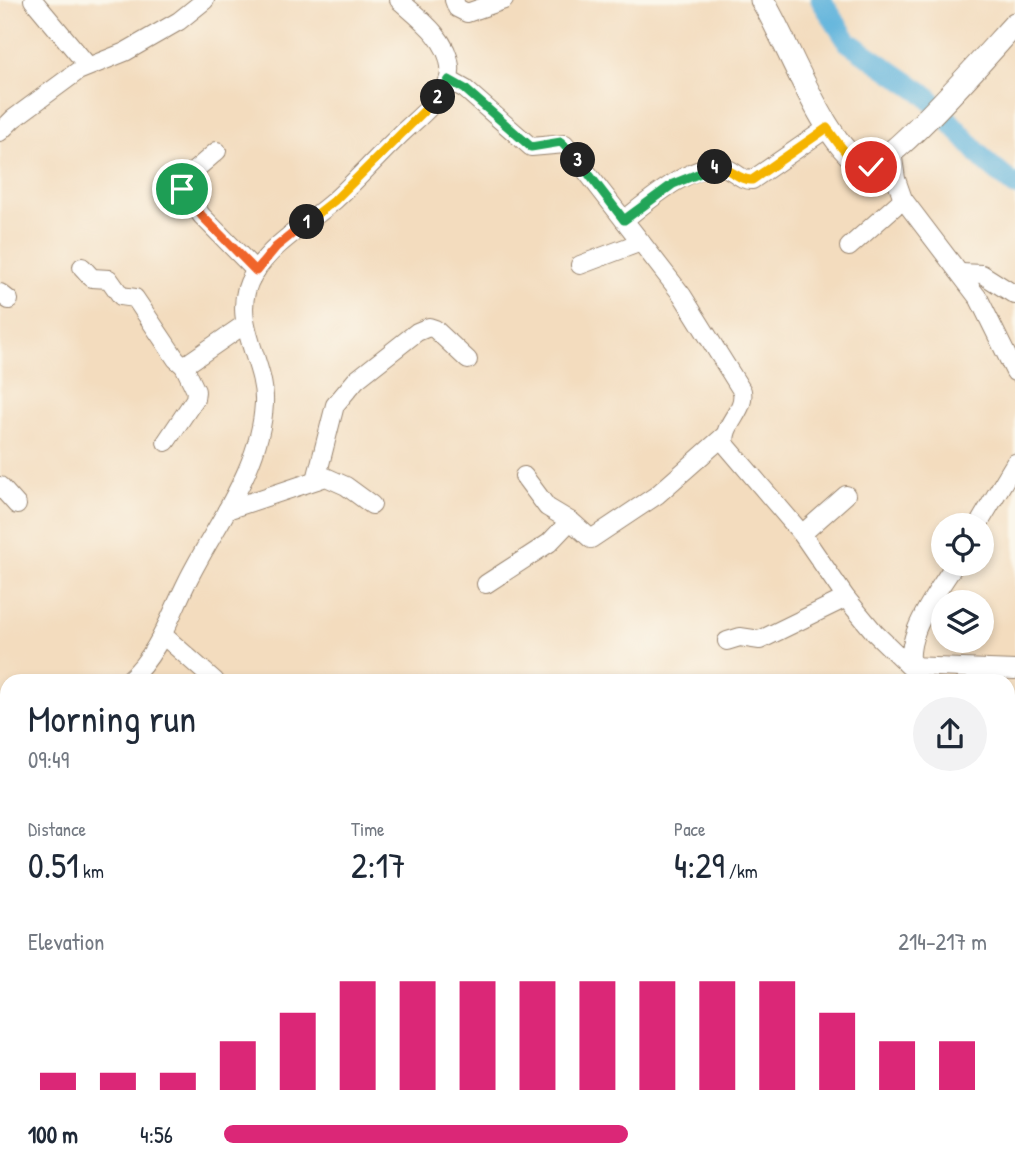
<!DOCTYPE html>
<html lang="en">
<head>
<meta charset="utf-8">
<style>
  body { margin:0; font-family:"Patrick Hand",sans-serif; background:#f2f2f3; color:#1f2937; height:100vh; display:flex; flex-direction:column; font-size:26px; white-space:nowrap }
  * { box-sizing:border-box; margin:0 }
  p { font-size:23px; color:#747a83 }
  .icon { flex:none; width:38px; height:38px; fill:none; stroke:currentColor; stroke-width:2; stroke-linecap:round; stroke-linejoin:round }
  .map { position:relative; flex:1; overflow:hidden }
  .drawer { position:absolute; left:0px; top:674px; width:1015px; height:502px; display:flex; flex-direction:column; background:#fff; border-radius:21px 21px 0 0; box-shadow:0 4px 10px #0003 }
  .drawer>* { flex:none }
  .fabs { position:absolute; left:931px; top:513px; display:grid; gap:14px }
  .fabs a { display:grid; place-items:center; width:63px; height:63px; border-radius:50%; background:#fff; box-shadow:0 4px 10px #0003; font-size:35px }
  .pin { position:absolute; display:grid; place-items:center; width:60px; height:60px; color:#fff; margin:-30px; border:4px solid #fff; border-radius:50%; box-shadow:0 2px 7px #0007 }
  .km { position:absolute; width:35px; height:35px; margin:-18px; border-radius:50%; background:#222; color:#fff; font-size:19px; line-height:35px; text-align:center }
  .round { display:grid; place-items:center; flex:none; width:74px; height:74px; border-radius:37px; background:#f2f2f3 }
  .summary { display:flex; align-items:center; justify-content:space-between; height:119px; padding:0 28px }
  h1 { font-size:38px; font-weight:600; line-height:52px }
  .figures { display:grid; grid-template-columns:repeat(3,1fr); gap:10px; height:119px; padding:7px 28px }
  .figures div { display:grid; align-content:center }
  .figures b { font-size:35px; font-weight:600 }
  .figures small { font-size:19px; font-weight:400 }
  .figures p { font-size:19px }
  .chart { height:196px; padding:14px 28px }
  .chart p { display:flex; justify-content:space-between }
  .chart svg { width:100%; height:126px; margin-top:7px; stroke:#db2777; stroke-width:6 }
  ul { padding:0 28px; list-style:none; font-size:23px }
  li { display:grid; grid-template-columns:112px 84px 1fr; align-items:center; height:52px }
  li i { height:18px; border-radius:9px; background:#db2777 }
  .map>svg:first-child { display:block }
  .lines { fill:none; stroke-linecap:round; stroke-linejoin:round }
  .river { stroke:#60b4dc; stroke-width:21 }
  .minor-casing { stroke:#97836e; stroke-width:20 }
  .major-casing { stroke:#97836e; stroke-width:25 }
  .minor { stroke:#fff; stroke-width:18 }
  .major { stroke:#fff; stroke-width:23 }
  .split-1-casing { stroke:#fff; stroke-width:14 }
  .split-2-casing { stroke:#fff; stroke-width:14 }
  .split-3-casing { stroke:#fff; stroke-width:14 }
  .split-4-casing { stroke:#fff; stroke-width:14 }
  .split-5-casing { stroke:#fff; stroke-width:14 }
  .split-1 { stroke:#f0652b; stroke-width:9 }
  .split-2 { stroke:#f5b400; stroke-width:9 }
  .split-3 { stroke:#22a559; stroke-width:9 }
  .split-4 { stroke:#22a559; stroke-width:9 }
  .split-5 { stroke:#f5b400; stroke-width:9 }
</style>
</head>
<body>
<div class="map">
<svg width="1015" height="1175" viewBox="0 0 1015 1175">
  <rect width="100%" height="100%" fill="#fbf7ec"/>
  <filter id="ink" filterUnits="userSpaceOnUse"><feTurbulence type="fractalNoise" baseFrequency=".0143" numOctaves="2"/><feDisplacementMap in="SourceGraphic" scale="14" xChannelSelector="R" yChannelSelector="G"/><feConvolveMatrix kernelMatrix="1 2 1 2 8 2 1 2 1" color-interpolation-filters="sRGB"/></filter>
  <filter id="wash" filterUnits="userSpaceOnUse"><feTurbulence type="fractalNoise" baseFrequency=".00686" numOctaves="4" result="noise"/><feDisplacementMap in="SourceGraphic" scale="28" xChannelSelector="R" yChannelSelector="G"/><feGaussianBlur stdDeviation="1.57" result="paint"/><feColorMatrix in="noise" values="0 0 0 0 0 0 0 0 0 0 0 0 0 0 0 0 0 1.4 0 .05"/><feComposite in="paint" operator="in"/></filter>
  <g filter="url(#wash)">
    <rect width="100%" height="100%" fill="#f3dcbe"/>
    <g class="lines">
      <polyline class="river" points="821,0 848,42 927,96 985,161 1015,186"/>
    </g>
  </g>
  <g filter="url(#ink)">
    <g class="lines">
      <g class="minor-casing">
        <g id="minor">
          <polyline points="33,0 88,66"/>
          <polyline points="454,0 457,8 467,13 504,0"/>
          <path d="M449,80L465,89L531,147L565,144L682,295L742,391C746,412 721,424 726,445L802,534L846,598L875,633L909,666L1015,670"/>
          <polyline points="0,132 13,119 78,71 125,52 179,21 205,0"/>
          <polyline points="217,151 187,177 182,189 202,216 256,271"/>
          <polyline points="892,152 896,179 903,199 979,299 1015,372"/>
          <path d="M624,220C647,202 691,163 722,167C733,168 740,181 752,180L827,128"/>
          <polyline points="849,247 903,199"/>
          <polyline points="580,265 641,242"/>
          <polyline points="82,267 92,278 109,279 121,296 135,298 176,359 184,366 245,324"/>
          <polyline points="961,273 982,274 1015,295"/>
          <polyline points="0,293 9,300"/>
          <polyline points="166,442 195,399 196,391 184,366"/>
          <polyline points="524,476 547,507 572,522 591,539 657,495 725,435"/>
          <polyline points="316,480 335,405 356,380 417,332 429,327 435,329 468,360"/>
          <polyline points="0,486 17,505"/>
          <polyline points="227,510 326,477 346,486 372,505"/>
          <polyline points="978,525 1015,463"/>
          <polyline points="802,534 846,495"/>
          <polyline points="486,584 549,543 570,521"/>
          <polyline points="163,635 215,681"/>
          <polyline points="727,641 740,637 760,640 846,598"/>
          <path d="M128,681C159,653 169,618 187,582C215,525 261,469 264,403C266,360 227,318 253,275C273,242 308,224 335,200C357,180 377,157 399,136C413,122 432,108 443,91C448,83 451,74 450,66C447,38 419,18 399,0"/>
          <path d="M917,681C895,644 936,595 955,564"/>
          <polyline points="0,743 7,739"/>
          <polyline points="0,872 7,882"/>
          <polyline points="1008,946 1015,961"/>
          <polyline points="38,1169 43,1175"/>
          <polyline points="387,1169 391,1175"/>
          <polyline points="571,1169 571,1175"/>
          <polyline points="752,1169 753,1175"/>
          <polyline points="897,1169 897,1175"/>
          <polyline points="11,1175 15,1169"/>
        </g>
      </g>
      <g class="major-casing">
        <path id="major" d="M762,0C787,39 827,154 868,167C896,160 990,51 1015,24"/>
      </g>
      <use href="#minor" class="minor"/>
      <use href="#major" class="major"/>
    </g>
  </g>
  <g class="lines" filter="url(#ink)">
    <g class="split-1-casing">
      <polyline id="split-1" points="182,189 202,216 256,271 276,247 307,222"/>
    </g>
    <g class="split-2-casing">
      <polyline id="split-2" points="307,222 334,201 438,97"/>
    </g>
    <g class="split-3-casing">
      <polyline id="split-3" points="438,97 449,80 465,89 531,147 561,142 578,160"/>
    </g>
    <g class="split-4-casing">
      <polyline id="split-4" points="578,160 624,220 673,184 715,167"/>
    </g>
    <g class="split-5-casing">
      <path id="split-5" d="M715,167C730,166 738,181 752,180L827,128C838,142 851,166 871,167"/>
    </g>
    <use href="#split-1" class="split-1"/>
    <use href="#split-2" class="split-2"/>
    <use href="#split-3" class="split-3"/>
    <use href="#split-4" class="split-4"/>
    <use href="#split-5" class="split-5"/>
  </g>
</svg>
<div class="fabs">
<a><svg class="icon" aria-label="locate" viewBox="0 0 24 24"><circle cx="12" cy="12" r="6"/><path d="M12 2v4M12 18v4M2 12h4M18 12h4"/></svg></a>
<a><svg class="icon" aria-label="layers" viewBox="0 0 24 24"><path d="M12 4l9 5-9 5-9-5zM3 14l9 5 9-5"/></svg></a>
</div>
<div class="pin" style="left:182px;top:189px;background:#1e9e55"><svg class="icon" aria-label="arrive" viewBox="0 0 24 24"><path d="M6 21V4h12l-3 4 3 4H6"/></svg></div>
<div class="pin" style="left:871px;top:167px;background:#d93025"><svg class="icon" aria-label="check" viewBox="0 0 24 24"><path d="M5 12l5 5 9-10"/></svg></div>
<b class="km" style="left:307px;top:222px">1</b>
<b class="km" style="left:438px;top:97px">2</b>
<b class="km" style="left:578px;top:160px">3</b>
<b class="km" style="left:715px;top:167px">4</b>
<section class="drawer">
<div class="summary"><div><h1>Morning run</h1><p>09:49</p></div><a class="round"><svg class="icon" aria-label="share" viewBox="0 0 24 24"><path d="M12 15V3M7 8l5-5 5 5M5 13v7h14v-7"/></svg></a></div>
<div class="figures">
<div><p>Distance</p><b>0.51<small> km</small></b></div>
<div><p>Time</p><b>2:17</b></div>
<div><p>Pace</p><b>4:29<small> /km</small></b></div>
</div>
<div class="chart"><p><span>Elevation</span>214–217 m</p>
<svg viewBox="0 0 160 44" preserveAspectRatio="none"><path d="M5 44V38M15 44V38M25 44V38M35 44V27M45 44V17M55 44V6M65 44V6M75 44V6M85 44V6M95 44V6M105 44V6M115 44V6M125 44V6M135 44V17M145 44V27M155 44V27"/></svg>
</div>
<ul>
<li><b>100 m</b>4:56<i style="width:53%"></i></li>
</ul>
</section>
</div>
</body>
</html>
